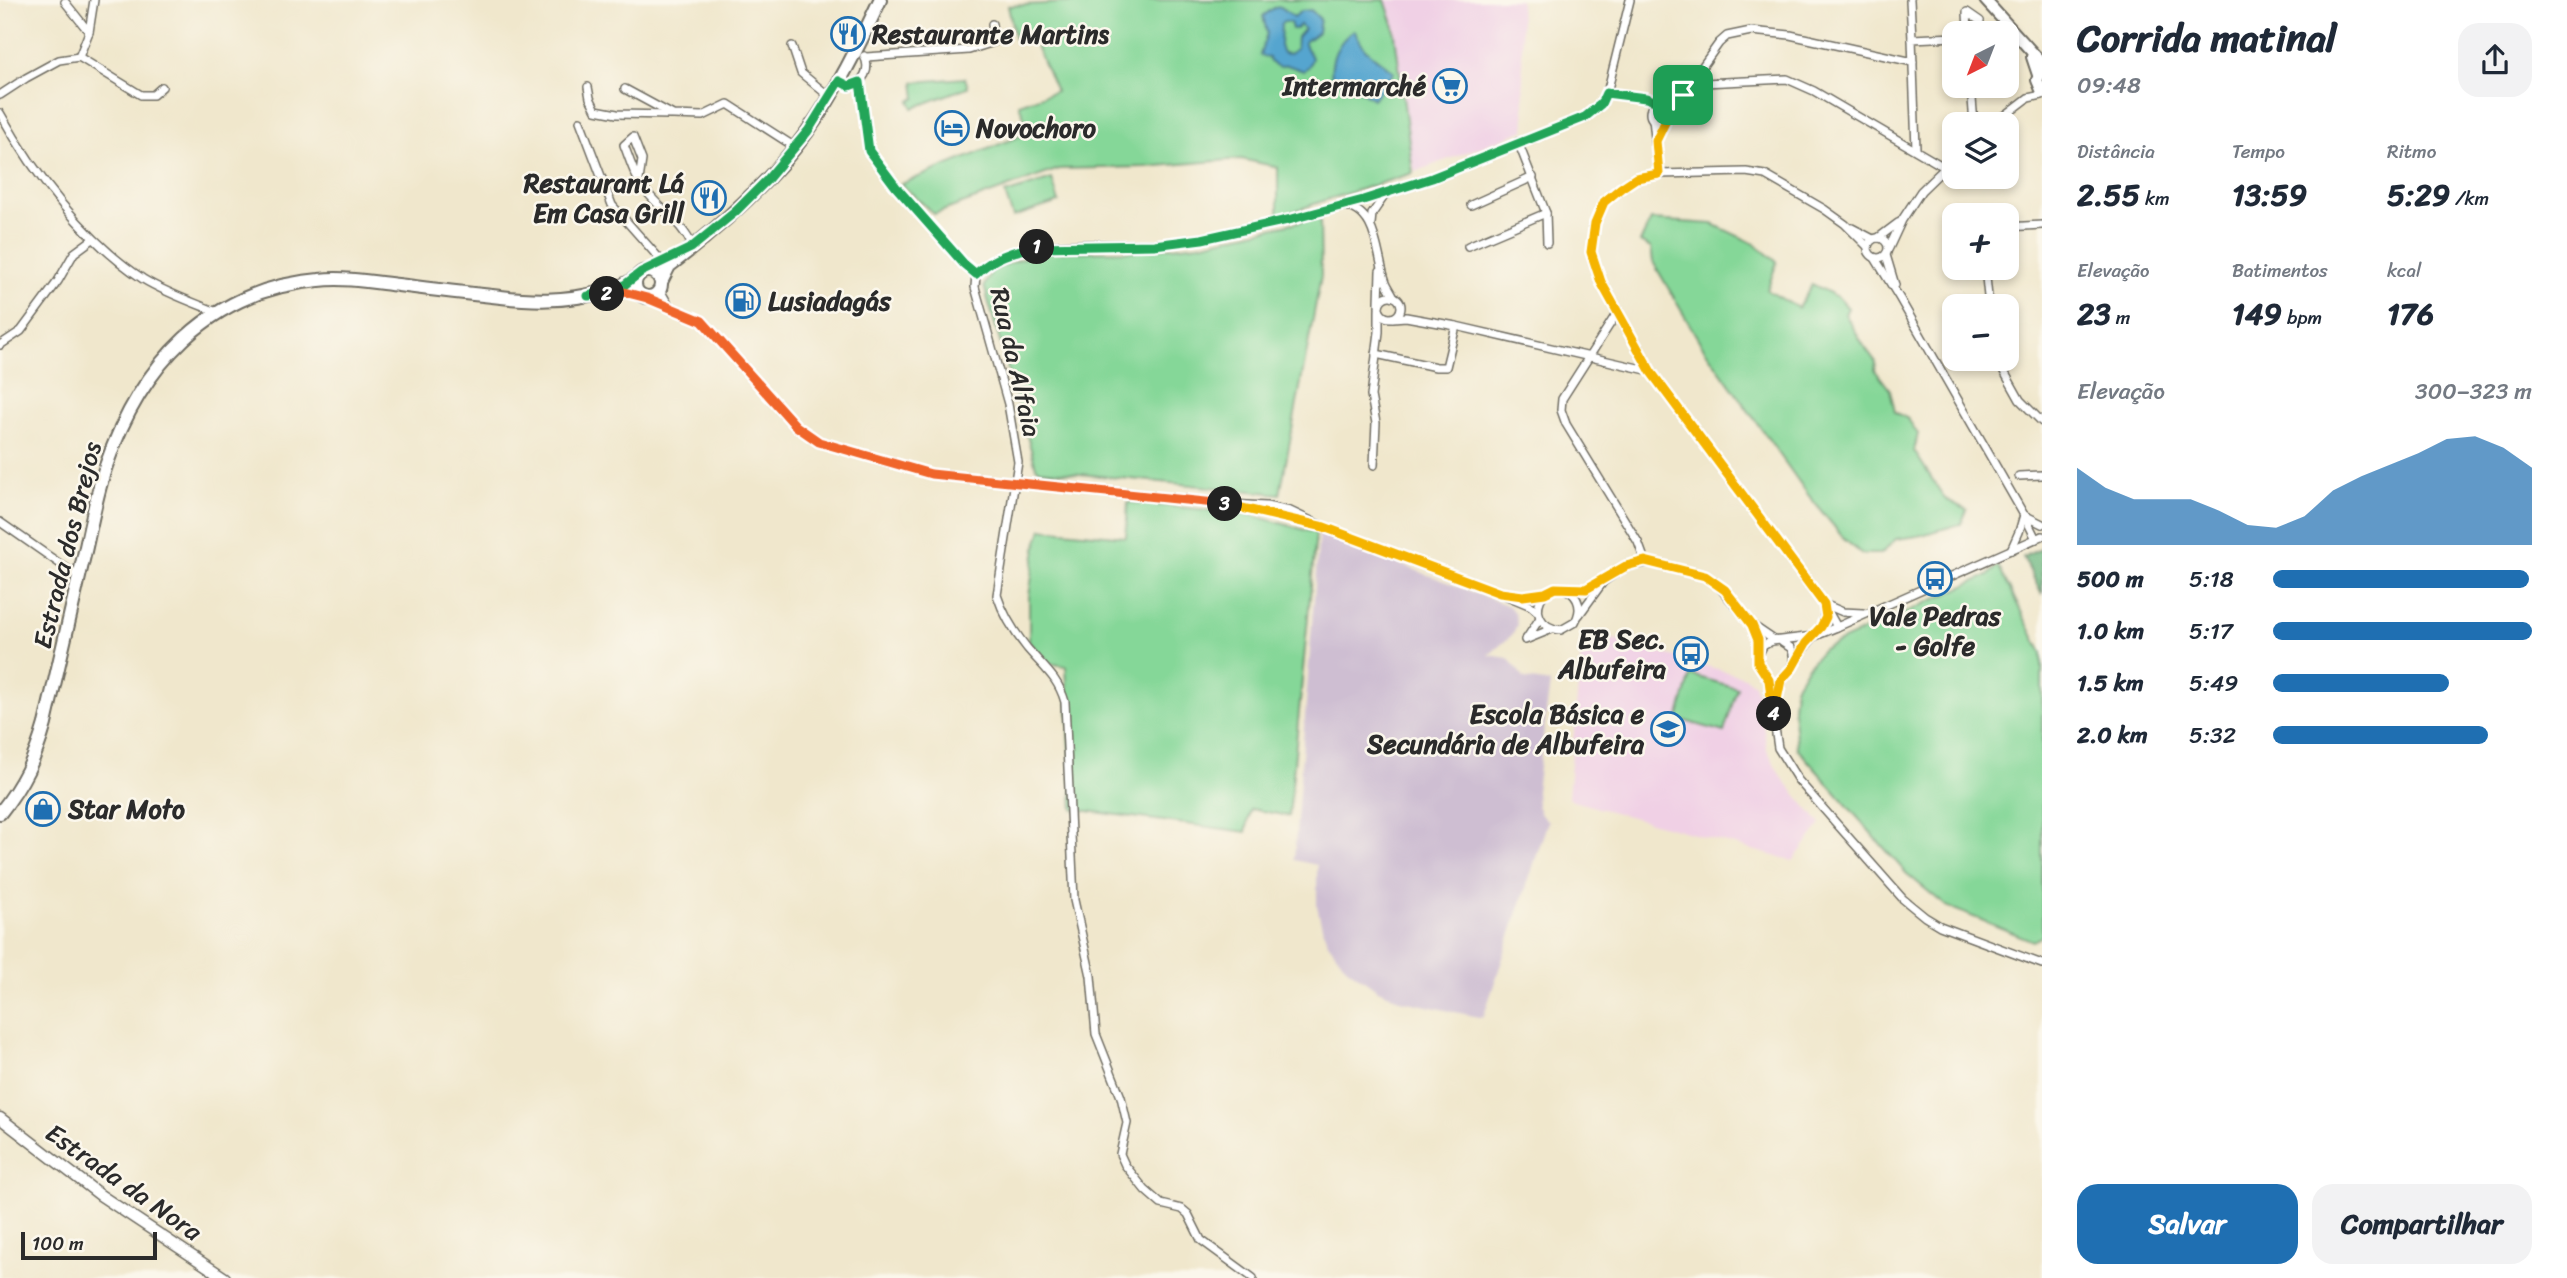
<!DOCTYPE html>
<html lang="pt">
<head>
<meta charset="utf-8">
<style>
  body { margin:0; font-family:Sriracha,sans-serif; background:#f2f2f3; color:#1f2937; height:100vh; display:flex; flex-direction:column; font-size:26px; white-space:nowrap }
  * { box-sizing:border-box; margin:0 }
  p { font-size:23px; color:#747a83 }
  .icon { flex:none; width:38px; height:38px; fill:none; stroke:currentColor; stroke-width:2; stroke-linecap:round; stroke-linejoin:round }
  .map { position:relative; flex:1; overflow:hidden }
  .side { display:flex; flex-direction:column; background:#fff; width:525px }
  .side>* { flex:none }
  .needle { width:46px; rotate:222deg }
  .buttons { position:absolute; left:1942px; top:21px; display:grid; gap:14px }
  .buttons a { display:grid; place-items:center; width:77px; height:77px; border-radius:14px; background:#fff; box-shadow:0 4px 10px #0003; font-size:35px }
  .scale { position:absolute; left:21px; bottom:18px; width:136px; box-sizing:border-box; padding-left:7px; border:4px solid #2b2b2b; border-top:0; font-size:19px; line-height:24px; white-space:nowrap; color:#2b2b2b; -webkit-text-stroke:5px #fbf7ec; paint-order:stroke }
  .pin { position:absolute; display:grid; place-items:center; width:60px; height:60px; color:#fff; margin:-30px; border-radius:14px; box-shadow:0 4px 10px #0006 }
  .km { position:absolute; width:35px; height:35px; margin:-18px; border-radius:50%; background:#222; color:#fff; font-size:19px; line-height:35px; text-align:center }
  .round { display:grid; place-items:center; flex:none; width:74px; height:74px; border-radius:21px; background:#f2f2f3 }
  .overview { display:flex; align-items:center; justify-content:space-between; height:119px; padding:0 35px }
  h1 { font-size:38px; font-weight:700; line-height:52px }
  .stats { display:grid; grid-template-columns:repeat(3,1fr); gap:10px; height:119px; padding:7px 35px }
  .stats div { display:grid; align-content:center }
  .stats b { font-size:30px; font-weight:700 }
  .stats small { font-size:19px; font-weight:400 }
  .stats p { font-size:19px }
  .chart { height:196px; padding:14px 35px }
  .chart p { display:flex; justify-content:space-between }
  .chart svg { width:100%; height:126px; margin-top:7px; fill:#1f6fb2; opacity:.7 }
  .button { display:flex; gap:14px; margin-top:auto; padding:14px 35px }
  .button a { flex:1; height:80px; border-radius:21px; background:#1f6fb2; color:#fff; font-size:28px; font-weight:700; line-height:80px; text-align:center }
  .button a+a { background:#f2f2f3; color:#1f2937 }
  ul { padding:0 35px; list-style:none; font-size:23px }
  li { display:grid; grid-template-columns:112px 84px 1fr; align-items:center; height:52px }
  li i { height:18px; border-radius:9px; background:#1f6fb2 }
  main { display:flex; flex:1; min-height:0 }
  .map>svg:first-child { display:block }
  .built { fill:#f0d0e5 }
  .industrial { fill:#cebed2 }
  .green { fill:#85d798; stroke:#588162; stroke-width:2 }
  .forest { fill:#6cb880; stroke:#4c7256; stroke-width:2 }
  .water { fill:#55a5cf; stroke:#40687d; stroke-width:2; fill-rule:evenodd }
  .lines { fill:none; stroke-linecap:round; stroke-linejoin:round }
  .minor-casing { stroke:#706d63; stroke-width:10 }
  .tertiary-casing { stroke:#706d63; stroke-width:13 }
  .secondary-casing { stroke:#706d63; stroke-width:14 }
  .primary-casing { stroke:#706d63; stroke-width:16 }
  .minor { stroke:#fff; stroke-width:7 }
  .tertiary { stroke:#fff; stroke-width:10 }
  .secondary { stroke:#fff; stroke-width:10 }
  .primary { stroke:#fff; stroke-width:12 }
  .split-1-casing { stroke:#fff; stroke-width:14 }
  .split-2-casing { stroke:#fff; stroke-width:14 }
  .split-3-casing { stroke:#fff; stroke-width:14 }
  .split-4-casing { stroke:#fff; stroke-width:14 }
  .split-5-casing { stroke:#fff; stroke-width:14 }
  .split-1 { stroke:#22a559; stroke-width:9 }
  .split-2 { stroke:#22a559; stroke-width:9 }
  .split-3 { stroke:#f0652b; stroke-width:9 }
  .split-4 { stroke:#f5b400; stroke-width:9 }
  .split-5 { stroke:#f5b400; stroke-width:9 }
  .labels { text-anchor:middle; dominant-baseline:central; stroke-width:5; stroke-linejoin:round; paint-order:stroke }
  .poi-label { font-size:26px; font-weight:bold; fill:#2b2b2b; stroke:#fbf7ec; text-anchor:start }
  .street-label { font-size:26px; fill:#2b2b2b; stroke:#fbf7ec }
</style>
</head>
<body>
<main>
<div class="map">
<svg width="2042" height="1278" viewBox="0 0 2042 1278">
  <rect width="100%" height="100%" fill="#fbf7ec"/>
  <filter id="ink" filterUnits="userSpaceOnUse"><feTurbulence type="fractalNoise" baseFrequency=".0143" numOctaves="2"/><feDisplacementMap in="SourceGraphic" scale="14" xChannelSelector="R" yChannelSelector="G"/><feConvolveMatrix kernelMatrix="1 2 1 2 8 2 1 2 1" color-interpolation-filters="sRGB"/></filter>
  <filter id="wash" filterUnits="userSpaceOnUse"><feTurbulence type="fractalNoise" baseFrequency=".00686" numOctaves="4" result="noise"/><feDisplacementMap in="SourceGraphic" scale="28" xChannelSelector="R" yChannelSelector="G"/><feGaussianBlur stdDeviation="1.57" result="paint"/><feColorMatrix in="noise" values="0 0 0 0 0 0 0 0 0 0 0 0 0 0 0 0 0 1.4 0 .05"/><feComposite in="paint" operator="in"/></filter>
  <g filter="url(#wash)">
    <rect width="100%" height="100%" fill="#f0e7cc"/>
    <g class="built">
      <polygon points="1377,0 1520,0 1525,130 1415,172"/>
      <polygon points="1592,633 1745,677 1754,684 1758,695 1767,749 1774,764 1784,780 1821,824 1793,861 1573,801 1568,798 1582,642"/>
    </g>
    <polygon class="industrial" points="1319,533 1509,606 1515,614 1517,625 1512,635 1489,655 1508,658 1525,679 1550,683 1536,791 1537,805 1541,815 1548,821 1483,1018 1404,1001 1378,990 1346,967 1327,941 1322,927 1317,906 1317,865 1294,860"/>
    <g class="green">
      <polygon points="1111,0 1385,0 1394,27 1413,173 1320,202 1278,217 1278,167 1241,159 1145,167 1059,169 934,214 901,184 1030,132 1019,104 1056,91 1032,37 1015,39 1008,6"/>
      <polygon points="965,78 968,87 913,108 910,101 916,98 914,82"/>
      <polygon points="1052,179 1059,202 1013,217 1005,194"/>
      <polygon points="1320,217 1321,276 1280,494 1040,470 1036,467 984,286 992,270 1039,252 1133,251 1199,244"/>
      <polygon points="1651,220 1713,224 1755,244 1777,262 1767,290 1798,308 1812,284 1838,297 1848,308 1845,314 1864,346 1876,362 1875,370 1890,390 1895,412 1908,419 1918,434 1914,451 1945,499 1967,510 1961,524 1918,536 1896,539 1881,554 1862,554 1845,540 1809,496 1701,344 1653,262 1651,248 1640,242"/>
      <polygon points="1128,502 1248,514 1316,533 1289,816 1251,809 1246,832 1073,809 1066,666 1047,663 1029,642 1029,596 1036,548 1042,529 1126,537"/>
      <polygon points="1998,566 2042,653 2042,936 2033,941 1946,906 1906,873 1797,748 1793,708 1795,687 1807,667 1823,649 1987,576"/>
      <polygon points="1691,675 1737,688 1724,732 1678,719"/>
    </g>
    <polygon class="forest" points="2042,548 2042,595 2023,557"/>
    <g class="water">
      <path d="M1281,7L1294,17L1301,11L1311,10L1320,19L1318,32C1302,46 1301,36 1312,58L1309,66L1304,71L1287,65L1279,67L1270,62L1269,58L1260,55L1267,33L1263,16L1274,8ZM1284,22H1290L1292,29H1296L1300,25L1304,29L1297,37L1296,49L1289,54L1283,53L1280,46L1281,24Z"/>
      <path d="M1354,30L1365,49L1394,72L1373,99L1347,82L1332,81C1329,60 1337,42 1354,30Z"/>
    </g>
  </g>
  <g filter="url(#ink)">
    <g class="lines">
      <g class="minor-casing">
        <g id="minor">
          <polyline points="1910,0 1912,39"/>
          <polyline points="65,2 89,32 79,57"/>
          <polyline points="89,32 94,0"/>
          <polyline points="1968,33 1967,12 1980,21"/>
          <polyline points="792,46 801,73 830,97"/>
          <polyline points="866,57 969,50 994,42 992,24"/>
          <path d="M839,81L849,86C864,83 871,69 864,56"/>
          <polyline points="860,82 869,151 896,187 964,264 976,274"/>
          <polyline points="1971,86 1974,124"/>
          <polyline points="588,87 590,98 596,110 617,114 671,115"/>
          <polyline points="625,89 673,115 703,116 728,104 795,147"/>
          <polyline points="1607,93 1646,98 1659,103"/>
          <polyline points="1683,93 1694,85 1704,83 1787,79 1814,91 1944,167"/>
          <polyline points="0,95 26,78 59,60 79,57 141,95 153,95 162,87"/>
          <circle cx="1660" cy="113" r="10"/>
          <polyline points="1670,112 1719,43 1727,36 1751,31 1790,35 1913,62"/>
          <path d="M0,113C34,174 84,240 143,279C166,293 192,302 217,312"/>
          <polyline points="1653,119 1659,174"/>
          <polyline points="580,121 612,205 659,258 658,266"/>
          <polyline points="1994,124 2028,98 2042,95"/>
          <polyline points="1518,142 1546,213 1547,243"/>
          <polyline points="1916,149 1912,39 1955,37"/>
          <path d="M639,180L642,160L633,137L624,145C630,160 635,179 646,191C662,211 682,223 693,247"/>
          <polyline points="1471,205 1533,177"/>
          <path d="M1343,206C1379,210 1376,256 1386,282C1388,287 1392,292 1394,297"/>
          <polyline points="1371,224 1372,214 1385,195"/>
          <polyline points="2007,227 2042,225"/>
          <polyline points="1852,228 1873,239"/>
          <circle cx="1878" cy="248" r="10"/>
          <polyline points="1878,238 1898,223"/>
          <polyline points="1468,246 1546,213"/>
          <polyline points="1889,248 1902,220 1921,191 1955,158"/>
          <polyline points="1886,255 1895,285"/>
          <polyline points="1875,258 1900,299 2024,515 2036,539"/>
          <polyline points="1985,268 1989,306"/>
          <path d="M976,274L975,287L1008,404L1018,462L997,595C1003,614 1015,633 1027,648C1043,667 1058,677 1065,702L1074,900L1091,976L1096,1034L1121,1097L1127,1123L1120,1154L1125,1165L1145,1190L1161,1204L1182,1209L1188,1214L1201,1240L1253,1278"/>
          <path d="M976,274C1022,230 1112,250 1170,243C1221,237 1271,224 1321,211C1358,201 1396,191 1432,178C1483,159 1534,136 1585,117L1601,104L1607,93L1630,0"/>
          <polyline points="660,290 668,304"/>
          <circle cx="1390" cy="307" r="11"/>
          <polyline points="647,298 702,321 796,426 819,442 931,474 1229,504 1266,506 1290,511 1324,527 1500,593 1531,606 1538,612"/>
          <polyline points="1379,303 1380,271"/>
          <polyline points="1617,313 1562,399 1561,410 1566,424 1638,542 1645,561"/>
          <polyline points="1393,318 1406,317 1456,326 1651,371"/>
          <polyline points="0,345 21,331 58,281 74,253 93,239"/>
          <polyline points="1376,354 1436,367 1446,367 1456,326"/>
          <polyline points="1997,359 2020,400 2042,422"/>
          <polyline points="1374,465 1376,423 1371,396 1379,332 1379,311"/>
          <polyline points="2019,476 2042,475"/>
          <polyline points="1247,508 1307,522"/>
          <polyline points="0,522 79,577"/>
          <polyline points="2042,536 1837,627 1815,636 1772,641 1763,646 1758,656 1758,663 1768,680 1778,748 1798,780 1903,899 1925,917 1940,926 2042,964"/>
          <polyline points="2011,550 2019,532 2024,515 2042,524"/>
          <polyline points="1508,594 1523,596 1545,593 1555,588 1586,589 1604,581 1626,566 1651,562 1705,576 1716,583 1752,625 1774,640"/>
          <path d="M1544,594C1532,610 1540,628 1561,630L1575,622C1582,610 1580,597 1567,590"/>
          <polyline points="1824,604 1843,612 1863,613"/>
          <polyline points="1579,615 1603,582"/>
          <polyline points="1837,627 1824,604 1651,371 1601,282 1591,252 1595,223 1604,202 1621,188 1636,178 1659,174 1746,172 1765,175 1824,209 1845,224 1868,247"/>
          <polyline points="1527,638 1540,618"/>
          <polyline points="1525,640 1552,629"/>
          <path d="M1795,660C1804,644 1828,629 1824,609"/>
          <path d="M1775,706C1776,699 1777,691 1780,684C1786,670 1799,666 1791,648L1782,642"/>
        </g>
      </g>
      <g class="tertiary-casing">
        <polyline id="tertiary" points="0,1118 100,1195 225,1278"/>
      </g>
      <g class="secondary-casing">
        <g id="secondary">
          <polyline points="1985,0 2042,63"/>
          <polyline points="2032,57 2038,75"/>
          <polyline points="2042,71 2037,80 2042,92"/>
        </g>
      </g>
      <g class="primary-casing">
        <g id="primary">
          <circle cx="648" cy="284" r="13"/>
          <path d="M661,282L669,266C720,227 769,184 807,132C837,91 859,45 880,0"/>
          <path d="M0,813C23,784 35,759 45,724C58,670 70,617 82,564C90,532 95,498 106,466C140,366 209,289 319,280C345,277 372,282 398,285C429,289 461,293 492,296C531,301 564,302 602,292C615,289 625,286 636,278"/>
        </g>
      </g>
      <use href="#minor" class="minor"/>
      <use href="#tertiary" class="tertiary"/>
      <use href="#secondary" class="secondary"/>
      <use href="#primary" class="primary"/>
    </g>
  </g>
  <g class="lines" filter="url(#ink)">
    <g class="split-1-casing">
      <polyline id="split-1" points="1037,247 1154,245 1202,239 1292,219 1363,200 1432,178 1585,117 1601,104 1606,93 1646,98 1666,105 1683,95"/>
    </g>
    <g class="split-2-casing">
      <path id="split-2" d="M607,294L588,296L623,286L641,272L691,248L735,212L767,180L808,131L839,81L849,86L860,82L869,151L896,187L964,264L976,274C992,258 1015,250 1037,247"/>
    </g>
    <g class="split-3-casing">
      <polyline id="split-3" points="607,294 624,292 647,298 702,321 796,426 819,442 931,474 1225,504"/>
    </g>
    <g class="split-4-casing">
      <polyline id="split-4" points="1225,504 1324,527 1500,593 1523,596 1545,593 1555,588 1586,589 1626,566 1645,561 1705,576 1725,590 1752,625 1758,640 1758,663 1769,680 1770,688 1773,721 1774,714"/>
    </g>
    <g class="split-5-casing">
      <polyline id="split-5" points="1683,95 1670,112 1656,141 1659,174 1636,178 1621,188 1604,202 1595,223 1591,252 1601,282 1651,372 1824,604 1826,617 1821,627 1806,643 1792,668 1781,680 1774,714"/>
    </g>
    <use href="#split-1" class="split-1"/>
    <use href="#split-2" class="split-2"/>
    <use href="#split-3" class="split-3"/>
    <use href="#split-4" class="split-4"/>
    <use href="#split-5" class="split-5"/>
  </g>
  <defs>
    <g id="restaurant-ring" transform="scale(1.75)"><circle r="9.5" fill="#fbf7ec" stroke="#1f6fb2" stroke-width="1.5"/><path d="M-5-6h1v4h1v-4h1v4h1v-4h1v5L-1.5 .5V6h-2V.5L-5-1ZM5-6V6H3V1.5H1.5Q1.5-4 5-6Z" fill="#1f6fb2"/></g>
    <g id="supermarket-ring" transform="scale(1.75)"><circle r="9.5" fill="#fbf7ec" stroke="#1f6fb2" stroke-width="1.5"/><path d="M-6-5.5h2.5l.6 2H6L4.5 2H-2.5L-4.4-4H-6ZM-1.5 3.2a1.3 1.3 0 1 0 .1 0ZM3 3.2a1.3 1.3 0 1 0 .1 0Z" fill="#1f6fb2"/></g>
    <g id="hotel-ring" transform="scale(1.75)"><circle r="9.5" fill="#fbf7ec" stroke="#1f6fb2" stroke-width="1.5"/><path d="M-6-4.5h1.5V1H6V5H4.5V3h-9V5H-6ZM-4 0a1.8 1.8 0 1 1 3.6 0ZM.5 0V-2.5h3Q6-2.5 6 0Z" fill="#1f6fb2"/></g>
    <g id="fuel-ring" transform="scale(1.75)"><circle r="9.5" fill="#fbf7ec" stroke="#1f6fb2" stroke-width="1.5"/><path d="M-5.5-6h7V0h2V4h1.3V-2.5L3-4.5l.8-.8L6-3V5H2.5V1h-1V6h-7ZM-4.2-4.7v3.2H.2V-4.7Z" fill="#1f6fb2"/></g>
    <g id="bus-ring" transform="scale(1.75)"><circle r="9.5" fill="#fbf7ec" stroke="#1f6fb2" stroke-width="1.5"/><path d="M-5-6H5V4H4V6H2V4H-2V6H-4V4H-5ZM-3.5-4V0h7V-4ZM-3.5 1.2v1.5H-2V1.2ZM2 1.2v1.5H3.5V1.2Z" fill="#1f6fb2"/></g>
    <g id="school-ring" transform="scale(1.75)"><circle r="9.5" fill="#fbf7ec" stroke="#1f6fb2" stroke-width="1.5"/><path d="M0-5L7-2L0 1L-7-2ZM-4 1L0 2.5L4 1V4Q0 6-4 4Z" fill="#1f6fb2"/></g>
    <g id="shop-ring" transform="scale(1.75)"><circle r="9.5" fill="#fbf7ec" stroke="#1f6fb2" stroke-width="1.5"/><path d="M-5-2.5h2.3a2.7 3.5 0 0 1 5.4 0H5L5.5 6h-11ZM-1.5-2.5h3a1.5 2.3 0 0 0-3 0Z" fill="#1f6fb2"/></g>
  </defs>
  <g fill-rule="evenodd">
    <use href="#restaurant-ring" x="848" y="34"/>
    <use href="#supermarket-ring" x="1450" y="86"/>
    <use href="#hotel-ring" x="952" y="128"/>
    <use href="#restaurant-ring" x="709" y="198"/>
    <use href="#fuel-ring" x="743" y="301"/>
    <use href="#bus-ring" x="1935" y="579"/>
    <use href="#bus-ring" x="1691" y="654"/>
    <use href="#school-ring" x="1668" y="729"/>
    <use href="#shop-ring" x="43" y="809"/>
  </g>
  <g class="labels">
    <g class="poi-label">
      <text x="872" y="34">Restaurante Martins</text>
      <text x="1426" y="86" text-anchor="end">Intermarché</text>
      <text x="976" y="128">Novochoro</text>
      <text x="684" y="183" text-anchor="end">Restaurant Lá<tspan x="684" dy="30">Em Casa Grill</tspan></text>
      <text x="768" y="301">Lusiadagás</text>
      <text x="1935" y="616" text-anchor="middle">Vale Pedras<tspan x="1935" dy="30">- Golfe</tspan></text>
      <text x="1666" y="639" text-anchor="end">EB Sec.<tspan x="1666" dy="30">Albufeira</tspan></text>
      <text x="1644" y="714" text-anchor="end">Escola Básica e<tspan x="1644" dy="30">Secundária de Albufeira</tspan></text>
      <text x="68" y="809">Star Moto</text>
    </g>
    <g class="street-label">
      <text transform="translate(1016 362) rotate(77)">Rua da Alfaia</text>
      <text transform="translate(67 545) rotate(-76)">Estrada dos Brejos</text>
      <text transform="translate(124 1182) rotate(35)">Estrada da Nora</text>
    </g>
  </g>
</svg>
<div class="buttons">
<a><svg class="needle" viewBox="-14 -14 28 28"><path d="M0-13l5 13h-10z" fill="#e53935"/><path d="M0 13l5-13h-10z" fill="#747a83"/></svg></a>
<a><svg class="icon" aria-label="layers" viewBox="0 0 24 24"><path d="M12 4l9 5-9 5-9-5zM3 14l9 5 9-5"/></svg></a>
<a>+</a>
<a>−</a>
</div>
<div class="scale">100 m</div>
<div class="pin" style="left:1683px;top:95px;background:#1e9e55"><svg class="icon" aria-label="arrive" viewBox="0 0 24 24"><path d="M6 21V4h12l-3 4 3 4H6"/></svg></div>
<b class="km" style="left:1037px;top:247px">1</b>
<b class="km" style="left:607px;top:294px">2</b>
<b class="km" style="left:1225px;top:504px">3</b>
<b class="km" style="left:1774px;top:714px">4</b>
</div>
<section class="side">
<div class="overview"><div><h1>Corrida matinal</h1><p>09:48</p></div><a class="round"><svg class="icon" aria-label="share" viewBox="0 0 24 24"><path d="M12 15V3M7 8l5-5 5 5M5 13v7h14v-7"/></svg></a></div>
<div class="stats">
<div><p>Distância</p><b>2.55<small> km</small></b></div>
<div><p>Tempo</p><b>13:59</b></div>
<div><p>Ritmo</p><b>5:29<small> /km</small></b></div>
</div>
<div class="stats">
<div><p>Elevação</p><b>23<small> m</small></b></div>
<div><p>Batimentos</p><b>149<small> bpm</small></b></div>
<div><p>kcal</p><b>176</b></div>
</div>
<div class="chart"><p><span>Elevação</span>300–323 m</p>
<svg viewBox="0 0 160 44" preserveAspectRatio="none"><path d="M0 44V17L10 24L20 28L30 28L40 28L50 32L60 37L70 38L80 34L90 25L100 20L110 16L120 12L130 7L140 6L150 10L160 17V44z"/></svg>
</div>
<ul>
<li><b>500 m</b>5:18<i style="width:99%"></i></li>
<li><b>1.0 km</b>5:17<i style="width:100%"></i></li>
<li><b>1.5 km</b>5:49<i style="width:68%"></i></li>
<li><b>2.0 km</b>5:32<i style="width:83%"></i></li>
</ul>
<div class="button"><a>Salvar</a><a>Compartilhar</a></div>
</section>
</main>
</body>
</html>
